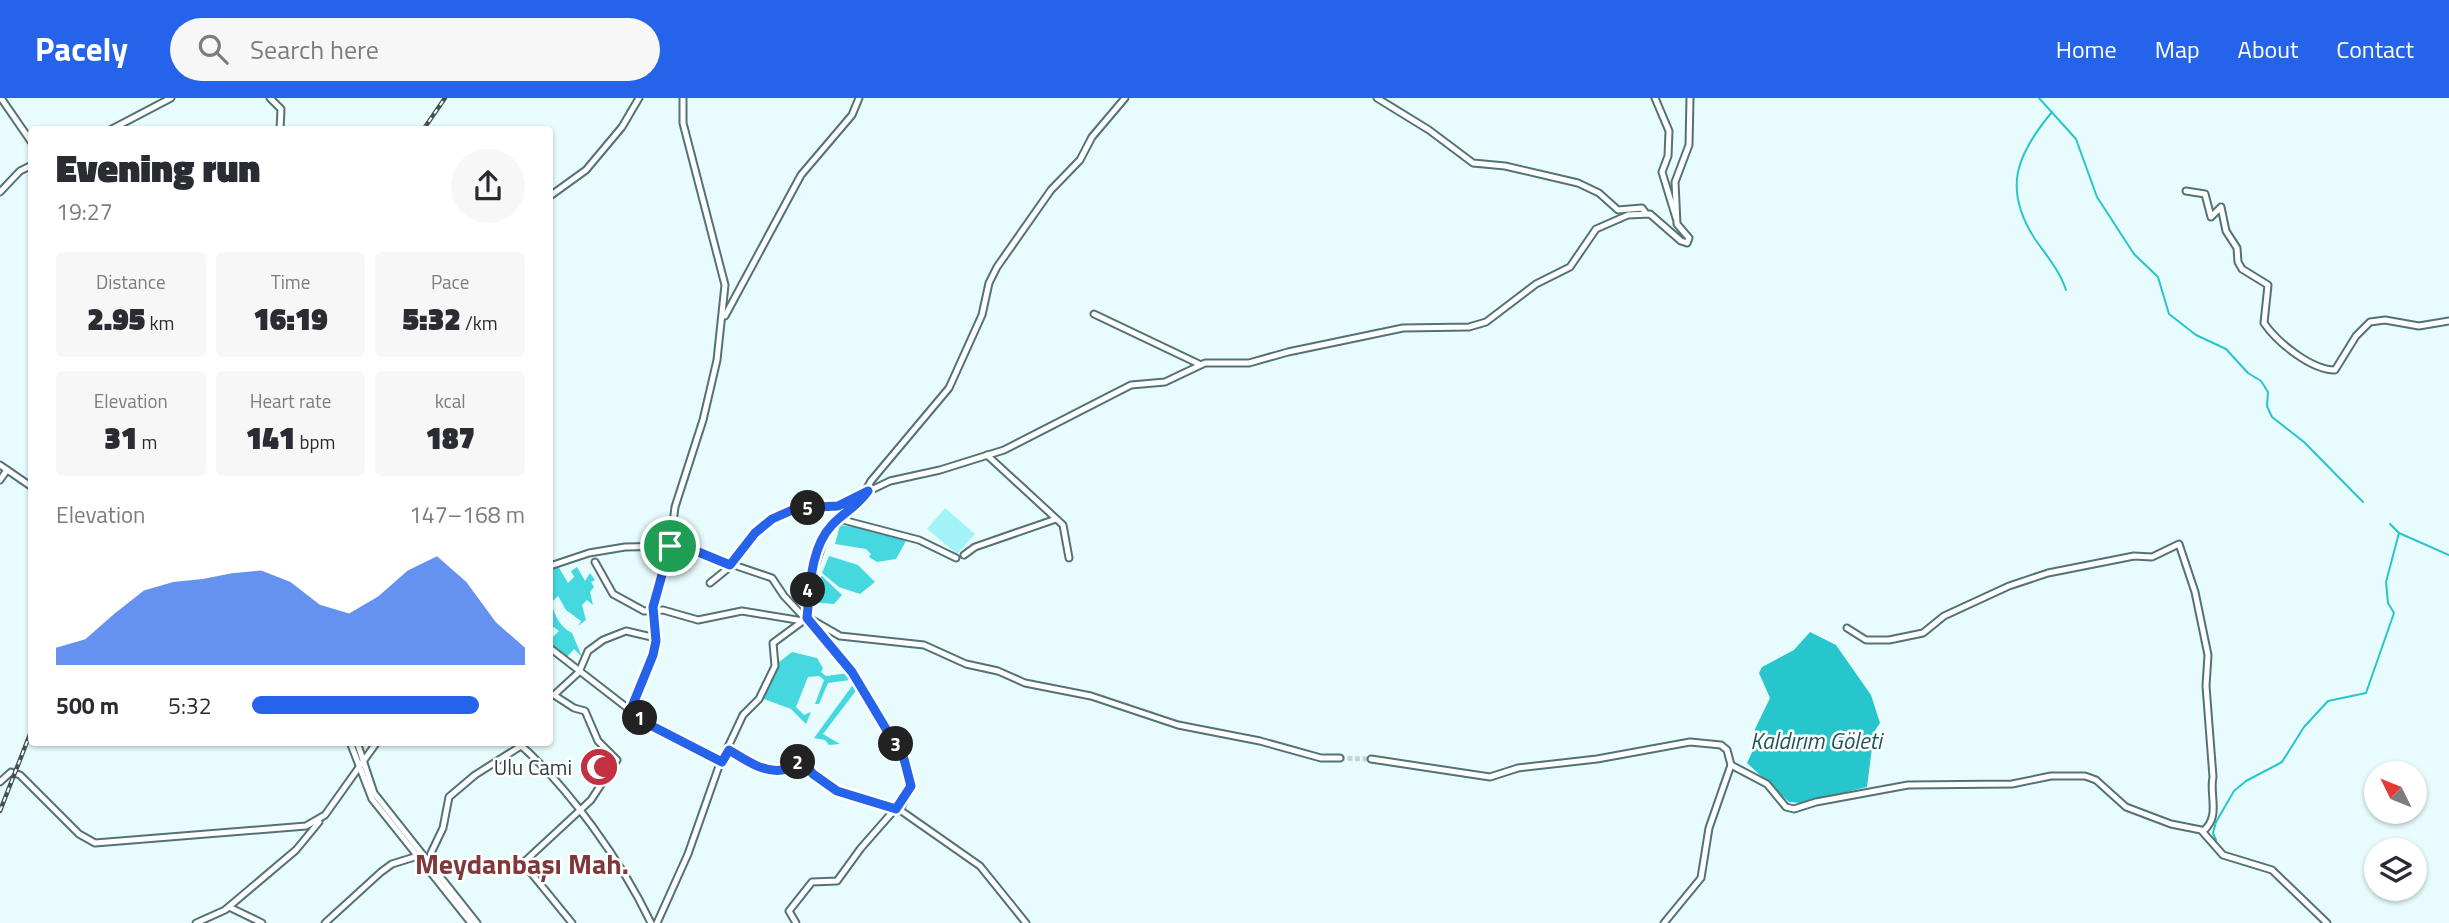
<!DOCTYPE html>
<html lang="en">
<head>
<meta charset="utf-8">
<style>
  body { margin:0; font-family:"Titillium Web",sans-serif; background:#f7f7f7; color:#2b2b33; height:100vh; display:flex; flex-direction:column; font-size:26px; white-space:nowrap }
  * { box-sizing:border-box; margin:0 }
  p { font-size:23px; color:#7c7c81 }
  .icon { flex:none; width:38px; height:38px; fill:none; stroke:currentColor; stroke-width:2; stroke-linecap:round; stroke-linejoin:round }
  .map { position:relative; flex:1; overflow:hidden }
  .side { position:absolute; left:28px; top:28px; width:525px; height:620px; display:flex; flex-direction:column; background:#fff; border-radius:7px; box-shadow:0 2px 5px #0004 }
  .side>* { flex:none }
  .needle { width:46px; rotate:313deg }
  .buttons { position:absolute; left:2364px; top:663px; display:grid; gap:14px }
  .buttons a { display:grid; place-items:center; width:63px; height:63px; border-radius:50%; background:#fff; box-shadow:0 2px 5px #0004; font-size:35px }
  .pin { position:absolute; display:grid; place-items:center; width:60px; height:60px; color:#fff; margin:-30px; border:4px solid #fff; border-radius:50%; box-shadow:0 2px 7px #0007 }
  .km { position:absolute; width:35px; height:35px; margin:-18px; border-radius:50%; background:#222; color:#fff; font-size:19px; line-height:35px; text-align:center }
  .round { display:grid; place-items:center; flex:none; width:74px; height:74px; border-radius:37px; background:#f7f7f7 }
  .summary { display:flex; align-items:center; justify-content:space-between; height:119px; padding:0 28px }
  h1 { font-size:38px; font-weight:800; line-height:52px }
  .figures { display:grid; grid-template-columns:repeat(3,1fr); gap:10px; height:119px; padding:7px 28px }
  .figures div { display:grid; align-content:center; border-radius:7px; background:#f7f7f7; text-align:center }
  .figures b { font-size:30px; font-weight:800 }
  .figures small { font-size:19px; font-weight:400 }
  .figures p { font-size:19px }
  .chart { height:196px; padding:14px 28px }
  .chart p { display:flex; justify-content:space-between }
  .chart svg { width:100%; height:126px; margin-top:7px; fill:#2563eb; opacity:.7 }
  ul { padding:0 28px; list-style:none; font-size:23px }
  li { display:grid; grid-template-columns:112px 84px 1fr; align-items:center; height:52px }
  li i { height:18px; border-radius:9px; background:#2563eb }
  header { display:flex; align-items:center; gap:42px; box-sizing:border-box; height:98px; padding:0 35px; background:#2563eb; color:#fff }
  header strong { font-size:33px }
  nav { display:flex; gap:38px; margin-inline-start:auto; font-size:24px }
  .search { width:490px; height:63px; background:#f7f7f7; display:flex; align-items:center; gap:18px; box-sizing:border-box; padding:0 24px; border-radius:38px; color:#7c7c81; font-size:26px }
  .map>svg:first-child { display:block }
  .green { fill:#a2f3f7 }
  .forest { fill:#45d8df }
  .water { fill:#27c5cc }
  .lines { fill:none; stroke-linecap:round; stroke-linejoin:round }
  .stream { stroke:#27c5cc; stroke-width:2 }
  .secondary-tunnel { stroke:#c3d6d7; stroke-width:5; stroke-dasharray:5 2.5; stroke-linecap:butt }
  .secondary-casing { stroke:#537274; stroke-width:9 }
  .secondary { stroke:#fff; stroke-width:5 }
  .rail-casing { stroke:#435252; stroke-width:4.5 }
  .rail { stroke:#fff; stroke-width:2; stroke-dasharray:5; stroke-linecap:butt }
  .route-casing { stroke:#fff; stroke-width:14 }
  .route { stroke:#2563eb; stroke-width:9 }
  .labels { text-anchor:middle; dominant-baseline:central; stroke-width:5; stroke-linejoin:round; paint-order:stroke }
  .poi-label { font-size:21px; fill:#303e3e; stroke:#fff; text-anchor:end }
  .water-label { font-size:23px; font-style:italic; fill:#1d595c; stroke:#fff }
  .district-label { font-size:28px; font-weight:bold; fill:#80383a; stroke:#fff }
</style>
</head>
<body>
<header>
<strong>Pacely</strong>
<div class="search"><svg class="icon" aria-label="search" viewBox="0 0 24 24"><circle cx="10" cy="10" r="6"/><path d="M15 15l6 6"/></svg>Search here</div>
<nav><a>Home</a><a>Map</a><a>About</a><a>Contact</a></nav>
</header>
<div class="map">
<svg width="2449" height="825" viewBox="0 0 2449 825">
  <rect width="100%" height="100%" fill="#e8fcfd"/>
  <polygon class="green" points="945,410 975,436 957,456 927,431"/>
  <g class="forest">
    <polygon points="840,427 867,431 906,443 896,461 877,464 869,459 871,456 866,451 835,446"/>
    <polygon points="829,458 858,467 875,484 860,496 839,489 822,475"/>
    <path d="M558,468L568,485L574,479L571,473L577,469L585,483L590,475L595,482L591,484L594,489L590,494L593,507L587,502L582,507L586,522L578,528L581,523L566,512L558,498L552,504C553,516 561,530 572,535L582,559L574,551L566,560L550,547V542L559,533L554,529L550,532V471Z"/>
    <polygon points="822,478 842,497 834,506 810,504 810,489"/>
    <polygon points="792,554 817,560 823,570 821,574 826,578 849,575 858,590 823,636 840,646 829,647 825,642 814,640 852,588 850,582 828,585 819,606 815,606 824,582 819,578 808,579 796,609 804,617 811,614 806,626 791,611 761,600 779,564"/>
  </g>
  <polygon class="water" points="1810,534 1836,547 1871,597 1880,625 1874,634 1867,689 1801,705 1789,704 1747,665 1754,650 1755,631 1770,600 1759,575 1762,569 1794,552"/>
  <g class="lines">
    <g class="stream">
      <polyline points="2039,0 2076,41 2097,99 2134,156 2158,179 2169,216 2196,237 2226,251 2248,275 2261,283 2268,294 2267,308 2272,319 2304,344 2363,404"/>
      <path d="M2052,14C2017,56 2002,90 2035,141C2046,157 2060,173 2066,192"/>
      <polyline points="2390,426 2399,435 2449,457"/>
      <polyline points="2216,742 2213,735 2216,724 2234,693 2246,683 2282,664 2304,629 2328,603 2366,595 2394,515 2388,505 2386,484 2399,435"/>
    </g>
    <polyline class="secondary-tunnel" points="1340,660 1371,661"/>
    <g class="secondary-casing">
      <g id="secondary">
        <polyline points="1,0 32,45"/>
        <polyline points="270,0 281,11 280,32"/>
        <polyline points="1377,0 1429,32 1473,65 1505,68 1578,85 1599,95 1618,112 1642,110 1645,114"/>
        <polyline points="1655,0 1669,33 1668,58 1662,74 1676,120"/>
        <polyline points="110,32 171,0"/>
        <path d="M2186,93L2205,96L2211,119L2221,109L2226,133L2237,150L2238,164L2242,171L2268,187L2264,225C2277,244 2311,272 2335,272L2356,238L2370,224L2385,222L2419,228L2449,223"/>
        <polyline points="0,94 20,73 32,67"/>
        <polyline points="550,98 586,72 622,29 639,0"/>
        <polyline points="1094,216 1199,266"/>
        <polyline points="725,218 801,77 852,17 859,0"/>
        <polyline points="987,357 1063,427 1069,460"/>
        <polyline points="0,367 32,389"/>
        <polyline points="0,382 7,372"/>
        <polyline points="839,421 919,442 956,460"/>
        <polyline points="964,457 975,449 1056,421"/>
        <polyline points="595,464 613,496 644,513 663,512 698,522 742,513 803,523"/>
        <polyline points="550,468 589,455 625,449 678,448 772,480 784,498 846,564 896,647 909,673 911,688 900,712 980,768 1026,825"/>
        <polyline points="710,485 726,472 755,435 788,413 838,408 890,383 940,372 1004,352 1131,287 1165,284 1205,265 1249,265 1288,254 1403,230 1469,229 1486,224 1536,186 1570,169 1596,131 1628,117 1650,116 1681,143 1687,145 1689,140 1677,126 1675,84 1689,47 1690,0"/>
        <polyline points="807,519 840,538 924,547 966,566 998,573 1025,585 1091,598 1178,627 1260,643 1321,660 1340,660"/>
        <path d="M1847,530L1866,542H1889L1923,535L1944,518L2009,488L2048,475L2134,458L2152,459L2179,446L2195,494L2208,557L2206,588L2213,679C2209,697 2221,719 2203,733"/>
        <polyline points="550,550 648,626 722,664"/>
        <polyline points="631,611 653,557 656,543 653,509 670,448 675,409 703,322 717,262 725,187 683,25 683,0"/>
        <polyline points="350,644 372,701 471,825"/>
        <polyline points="357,644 374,695 477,825"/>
        <path d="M517,644C568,688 622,764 651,825"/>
        <path d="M729,652C744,661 763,675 782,672C790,671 794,664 803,664L813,676L837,693L900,712"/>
        <polyline points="1371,661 1490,679 1518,670 1597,661 1690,644 1721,647 1727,652 1731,667 1709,730 1701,780 1664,825"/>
        <polyline points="1731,667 1767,686 1786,709 1794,711 1816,704 1908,687 2012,686 2051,678 2085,678 2096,682 2126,709 2171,726 2201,732 2223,757 2272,772 2327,825"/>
        <polyline points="0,684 11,674 20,677 79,736 95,745 306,728 325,717 377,644"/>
        <polyline points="431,755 443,730 449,699 475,677 521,648"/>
        <polyline points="229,809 262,825"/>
        <polyline points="196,825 225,812 296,752 319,724"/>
        <polyline points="325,825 381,774 392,766 421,757"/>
        <polyline points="572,825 523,765 591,702 617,662 598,643 585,613 574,610 554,597 579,574 588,553 603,542 626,533 656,540"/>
        <polyline points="657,825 688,756 719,668 743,617 759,601 775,568 773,545 807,520 810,484 826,435 857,408 871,383 949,290 982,217 989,185 997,169 1051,92 1080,62 1092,39 1125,0"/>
        <polyline points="796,825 789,813 812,784 837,783 861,750 897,709"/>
      </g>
    </g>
    <use href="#secondary" class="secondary"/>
    <g class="rail-casing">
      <g id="rail">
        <polyline points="423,32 445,0"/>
        <polyline points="0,713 32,631"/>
      </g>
    </g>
    <use href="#rail" class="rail"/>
  </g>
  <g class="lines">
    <g class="route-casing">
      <path id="route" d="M868,393C856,410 845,413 832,427C810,450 810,491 807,520L852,574L904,661L911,688L896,711L837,693L813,676L803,664C794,664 790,671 782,672C763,675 744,661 729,652L722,664L650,627L631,611L653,557L656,543L653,509L670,448L691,451L730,467L755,435L772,421L797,410L838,408Z"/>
    </g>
    <use href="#route" class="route"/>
  </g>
  <defs>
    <g id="mosque-disc" transform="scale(2.0125)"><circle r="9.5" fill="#c13141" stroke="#fff"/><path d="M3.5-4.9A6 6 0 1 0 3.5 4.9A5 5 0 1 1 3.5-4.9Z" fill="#fff"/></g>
  </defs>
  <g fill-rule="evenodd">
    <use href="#mosque-disc" x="599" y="669"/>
  </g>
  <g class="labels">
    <g class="poi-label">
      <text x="572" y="669">Ulu Cami</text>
    </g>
    <g class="water-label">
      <text x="1816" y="642">Kaldırım Göleti</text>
    </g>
    <g class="district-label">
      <text x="522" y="765">Meydanbaşı Mah.</text>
    </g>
  </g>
</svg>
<div class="buttons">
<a><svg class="needle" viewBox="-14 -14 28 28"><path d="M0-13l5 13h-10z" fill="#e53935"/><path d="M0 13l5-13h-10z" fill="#7c7c81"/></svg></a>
<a><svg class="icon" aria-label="layers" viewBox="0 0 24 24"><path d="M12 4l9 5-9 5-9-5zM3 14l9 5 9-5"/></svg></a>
</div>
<div class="pin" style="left:670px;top:448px;background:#1e9e55"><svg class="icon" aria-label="arrive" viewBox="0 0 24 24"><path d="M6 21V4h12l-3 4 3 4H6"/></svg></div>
<b class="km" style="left:640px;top:620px">1</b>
<b class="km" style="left:798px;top:664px">2</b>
<b class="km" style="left:896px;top:646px">3</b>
<b class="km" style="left:808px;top:492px">4</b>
<b class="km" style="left:808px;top:410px">5</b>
<section class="side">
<div class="summary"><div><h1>Evening run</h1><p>19:27</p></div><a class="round"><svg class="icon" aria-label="share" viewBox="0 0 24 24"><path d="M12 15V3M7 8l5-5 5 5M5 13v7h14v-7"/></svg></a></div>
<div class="figures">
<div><p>Distance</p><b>2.95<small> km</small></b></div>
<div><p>Time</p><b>16:19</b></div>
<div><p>Pace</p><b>5:32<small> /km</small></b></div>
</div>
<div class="figures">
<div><p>Elevation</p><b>31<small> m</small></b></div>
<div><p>Heart rate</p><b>141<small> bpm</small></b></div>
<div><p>kcal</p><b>187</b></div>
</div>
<div class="chart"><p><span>Elevation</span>147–168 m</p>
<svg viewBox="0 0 160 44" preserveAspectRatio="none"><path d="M0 44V38L10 35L20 26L30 18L40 15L50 14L60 12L70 11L80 15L90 23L100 26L110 20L120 11L130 6L140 15L150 29L160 38V44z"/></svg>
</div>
<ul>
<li><b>500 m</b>5:32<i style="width:83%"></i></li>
</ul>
</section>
</div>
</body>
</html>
